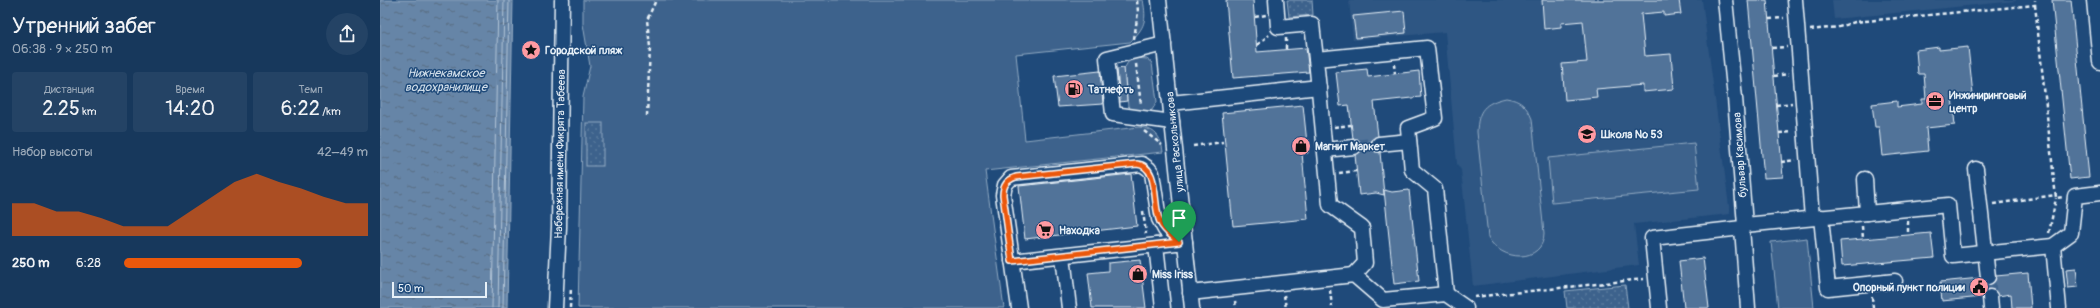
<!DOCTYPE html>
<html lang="ru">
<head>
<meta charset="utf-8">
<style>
  body { margin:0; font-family:Pangolin,sans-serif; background:#244365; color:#f1f3f6; height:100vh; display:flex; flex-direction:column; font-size:15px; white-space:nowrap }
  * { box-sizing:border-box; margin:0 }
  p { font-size:13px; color:#9eacbb }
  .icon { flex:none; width:22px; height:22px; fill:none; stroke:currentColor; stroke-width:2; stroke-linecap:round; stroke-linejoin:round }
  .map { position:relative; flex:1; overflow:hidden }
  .details { display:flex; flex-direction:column; background:#17385c; width:380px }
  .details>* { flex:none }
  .scale { position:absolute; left:12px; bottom:10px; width:95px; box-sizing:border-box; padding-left:4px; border:2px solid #e8f1f8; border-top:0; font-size:11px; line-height:14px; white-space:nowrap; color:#e8f1f8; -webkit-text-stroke:3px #1f4a7a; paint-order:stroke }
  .pin { position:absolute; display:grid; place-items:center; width:34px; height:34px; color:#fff; margin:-41px -17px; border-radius:50% 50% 50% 0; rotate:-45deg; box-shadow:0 0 4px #0007 }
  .pin .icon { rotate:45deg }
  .round { display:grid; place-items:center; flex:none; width:42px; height:42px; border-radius:21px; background:#244365 }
  .head { display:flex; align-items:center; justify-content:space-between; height:68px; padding:0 12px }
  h1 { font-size:22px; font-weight:600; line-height:30px }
  .figures { display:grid; grid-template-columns:repeat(3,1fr); gap:6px; height:68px; padding:4px 12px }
  .figures div { display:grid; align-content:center; border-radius:4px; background:#244365; text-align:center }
  .figures b { font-size:20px; font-weight:600 }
  .figures small { font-size:11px; font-weight:400 }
  .figures p { font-size:11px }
  .chart { height:112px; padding:8px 12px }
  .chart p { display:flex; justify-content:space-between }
  .chart svg { width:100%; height:72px; margin-top:4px; fill:#ea580c; opacity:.7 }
  ul { padding:0 12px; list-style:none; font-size:13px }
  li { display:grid; grid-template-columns:64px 48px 1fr; align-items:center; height:30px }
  li i { height:10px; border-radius:5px; background:#ea580c }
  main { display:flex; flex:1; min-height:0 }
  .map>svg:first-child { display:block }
  .built { fill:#2e5683 }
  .green { fill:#3c628c; stroke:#92aac2 }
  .park { fill:url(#park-dots); stroke:#92aac2 }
  .water { fill:url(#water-ripples); stroke:#9ab0c7 }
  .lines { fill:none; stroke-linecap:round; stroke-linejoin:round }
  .shore { stroke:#b4c6d8; stroke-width:1 }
  .building { fill:#517399; stroke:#e8f1f8 }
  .minor-tunnel { stroke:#3d638d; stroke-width:14; stroke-dasharray:14 7; stroke-linecap:butt }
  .minor-casing { stroke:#e8f1f8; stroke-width:17 }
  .path { stroke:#e8f1f8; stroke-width:2.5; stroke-dasharray:4 3; stroke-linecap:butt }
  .minor { stroke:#1f4a7a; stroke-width:14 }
  .route-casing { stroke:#fff; stroke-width:8 }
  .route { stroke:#ea580c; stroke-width:5 }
  .labels { text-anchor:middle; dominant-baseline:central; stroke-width:3; stroke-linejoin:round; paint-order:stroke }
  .poi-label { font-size:11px; font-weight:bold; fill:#e8f1f8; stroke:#1f4a7a; text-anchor:start }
  .street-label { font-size:11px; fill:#e8f1f8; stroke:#1f4a7a }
  .water-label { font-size:12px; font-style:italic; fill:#d4e1ec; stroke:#1f4a7a }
</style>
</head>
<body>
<main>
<section class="details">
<div class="head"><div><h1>Утренний забег</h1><p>06:38 · 9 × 250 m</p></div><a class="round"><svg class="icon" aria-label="share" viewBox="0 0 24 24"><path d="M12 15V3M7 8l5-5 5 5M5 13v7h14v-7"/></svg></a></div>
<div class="figures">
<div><p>Дистанция</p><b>2.25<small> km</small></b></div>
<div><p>Время</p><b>14:20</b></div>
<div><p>Темп</p><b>6:22<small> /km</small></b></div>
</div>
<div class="chart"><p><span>Набор высоты</span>42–49 m</p>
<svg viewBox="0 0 160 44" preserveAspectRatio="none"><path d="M0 44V24L10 24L20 29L30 29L40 33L50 38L60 38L70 38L80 29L90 20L100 11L110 6L120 11L130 15L140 20L150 24L160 24V44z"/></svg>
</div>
<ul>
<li><b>250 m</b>6:28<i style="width:73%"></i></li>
</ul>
</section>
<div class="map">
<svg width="1720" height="308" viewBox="0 0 1720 308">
  <defs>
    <pattern id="park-dots" width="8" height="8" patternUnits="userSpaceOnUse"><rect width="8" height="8" fill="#3c628c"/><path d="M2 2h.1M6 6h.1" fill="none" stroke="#58799d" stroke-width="1.8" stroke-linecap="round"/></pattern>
    <pattern id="water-ripples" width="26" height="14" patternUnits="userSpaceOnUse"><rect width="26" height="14" fill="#6685a7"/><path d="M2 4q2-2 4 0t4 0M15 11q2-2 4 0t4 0" fill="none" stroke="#596d82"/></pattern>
  </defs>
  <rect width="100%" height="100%" fill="#1f4a7a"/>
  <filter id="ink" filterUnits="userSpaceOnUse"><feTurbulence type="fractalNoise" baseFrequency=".025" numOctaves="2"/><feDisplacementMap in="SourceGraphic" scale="8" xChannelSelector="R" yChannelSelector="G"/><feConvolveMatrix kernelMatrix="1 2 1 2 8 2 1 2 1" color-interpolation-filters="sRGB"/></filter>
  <g filter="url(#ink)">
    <g class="built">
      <polygon points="969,0 1322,0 1350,214 1254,224 1259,265 1093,286 1081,170 1077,164 1065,32 973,40"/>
      <polygon points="1452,0 1636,0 1636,1 1454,19"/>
    </g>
    <g class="green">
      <path d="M203,0H763C767,21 765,27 750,42L636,54L645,140L759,127C775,129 781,136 783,152L605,171L624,308H198L203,97L210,66L203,24Z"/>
      <polygon points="756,58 767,59 772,63 777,102 772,110 762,114 755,113 748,106 744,69 748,62"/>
      <path d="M1126,98C1140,100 1147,106 1152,119L1164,233C1164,264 1120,262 1108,237L1097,132C1098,110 1104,103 1126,98Z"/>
      <polygon points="1314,143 1319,189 1172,203 1168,158"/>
      <polygon points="1427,238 1434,308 1398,308 1391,242"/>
    </g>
    <g class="park">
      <polygon points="907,0 932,0 933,15 909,17"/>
      <rect x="206" y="123" width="17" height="43"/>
      <polygon points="1245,285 1248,308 1187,308 1185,291"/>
    </g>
    <polygon class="water" points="0,0 133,0 127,308 0,308"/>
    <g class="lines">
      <g class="shore">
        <polyline points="112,308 118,0"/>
        <polyline points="118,308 124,0"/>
        <polyline points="123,308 129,0"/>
      </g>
    </g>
    <g class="building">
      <polygon points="846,0 873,0 877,52 926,48 929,72 853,78"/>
      <polygon points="1162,0 1299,0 1301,14 1284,16 1284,12 1261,14 1265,56 1291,54 1294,89 1263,92 1263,85 1216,89 1217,97 1185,100 1182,64 1207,62 1203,21 1181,23 1181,27 1164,29"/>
      <polygon points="1368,0 1387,0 1403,177 1384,178"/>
      <polygon points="1672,0 1691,0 1709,177 1690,179"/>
      <polygon points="1024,11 1026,33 976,38 973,16"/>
      <polygon points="1559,47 1559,50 1588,47 1593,95 1572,97 1575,125 1546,128 1548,151 1502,156 1499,127 1495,127 1492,104 1517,101 1517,107 1542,104 1542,99 1546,99 1544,74 1538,74 1536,50"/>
      <polygon points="744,68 747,101 740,102 737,69"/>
      <polygon points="987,69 988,77 1039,71 1041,97 994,102 998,136 991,140 991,145 995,152 1000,152 1004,195 996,193 979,195 975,155 982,151 982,146 978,139 973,139 969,105 960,106 956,72"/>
      <polygon points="720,71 723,104 678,107 674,76"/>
      <polygon points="923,105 928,153 922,153 928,219 853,226 842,113"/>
      <polygon points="751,174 757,226 645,239 639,186"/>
      <polygon points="1004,190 1012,192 1029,190 1039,281 1014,284"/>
      <polygon points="1551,233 1554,258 1462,266 1460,241"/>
      <polygon points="1323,258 1329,308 1304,308 1299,261"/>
      <polygon points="760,260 766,308 712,308 708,273 728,271 728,263"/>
      <polygon points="1696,268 1698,287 1688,288 1686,269"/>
      <polygon points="1648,273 1651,308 1632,308 1631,294 1618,296 1614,289 1610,289 1605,290 1602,297 1562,301 1560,282 1600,278 1601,282 1609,285 1613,284 1616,276"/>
    </g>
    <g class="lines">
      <g class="minor-tunnel">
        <polyline points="974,147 999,144"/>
        <polyline points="1608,277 1610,297"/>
      </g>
      <g class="minor-casing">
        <g id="minor">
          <polyline points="779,0 812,308"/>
          <polyline points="896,0 898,27 932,24 936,59"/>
          <polyline points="1345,0 1355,98 1365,225 1362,228 1368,308"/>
          <polyline points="1415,0 1432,218"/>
          <polyline points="1714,0 1720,62"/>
          <polyline points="784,44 727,58 733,114 792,122"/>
          <polyline points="791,103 939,87"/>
          <polyline points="999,144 1029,141"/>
          <polyline points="945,150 974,147"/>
          <polyline points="1596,169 1608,277"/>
          <polyline points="1485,179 1487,213"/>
          <polyline points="1441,217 1448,288 1515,281"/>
          <polyline points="1365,225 1568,205 1573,256 1673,246 1691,233 1695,196 1720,193"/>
          <polyline points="776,245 783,308"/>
          <polyline points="1673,246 1679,308"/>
          <polyline points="683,256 689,308"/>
          <polyline points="632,261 805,242"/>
          <polyline points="974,275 985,263 982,228 950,205 936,59 1047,48 1055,118 1028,128 1032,170 1055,189 1066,294"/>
          <polyline points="810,293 974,275 1003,300 1066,294 1086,308"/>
          <polyline points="1610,297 1611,308"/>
          <polyline points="175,308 179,227 182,0"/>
          <polyline points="639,308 623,195 625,185 631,178 762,164 769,169 772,173 779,219 785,230 799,243"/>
          <polyline points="1279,308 1272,238 1362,228"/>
        </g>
      </g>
      <g class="path">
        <polyline points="1655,5 1676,198 1683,197"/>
        <polyline points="875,17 886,15"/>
        <polyline points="1389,19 1404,18"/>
        <polyline points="1430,30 1459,27 1475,22 1655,5 1655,0"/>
        <polyline points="906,38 906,49"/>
        <polyline points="754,39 758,12 757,0"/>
        <polyline points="877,45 889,35"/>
        <polyline points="1392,48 1407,47"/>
        <polyline points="756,64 761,105"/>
        <polyline points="1014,64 1015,74"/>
        <polyline points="1394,76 1409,74"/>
        <polyline points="1396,105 1412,103"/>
        <polyline points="267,116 270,47 267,20 276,0"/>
        <polyline points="954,127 971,125"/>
        <polyline points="764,131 782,145"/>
        <polyline points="1399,133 1412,132"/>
        <polyline points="813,146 843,142"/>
        <polyline points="1401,162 1415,160"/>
        <polyline points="959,173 976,171"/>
        <polyline points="1613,204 1676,195"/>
        <polyline points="763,211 766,234"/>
        <polyline points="1528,221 1528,235"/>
        <polyline points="1482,226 1483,239"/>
        <polyline points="1669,233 1676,198"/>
        <polyline points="950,290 952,307"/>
        <polyline points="904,295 906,308"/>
        <polyline points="1094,297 1264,279"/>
        <polyline points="1492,297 1493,308"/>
        <polyline points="855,301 856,308"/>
        <polyline points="190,308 191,287"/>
      </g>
      <use href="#minor" class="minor"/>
    </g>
  </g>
  <g class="lines" filter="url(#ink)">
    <g class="route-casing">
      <path id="route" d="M757,164C780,166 772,205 780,222C784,231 792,236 799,242L632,261L623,195C623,185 627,180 636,177Z"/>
    </g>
    <use href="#route" class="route"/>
  </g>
  <defs>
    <g id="sight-disc" transform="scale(1)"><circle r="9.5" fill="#ff9aa2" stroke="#1f4a7a"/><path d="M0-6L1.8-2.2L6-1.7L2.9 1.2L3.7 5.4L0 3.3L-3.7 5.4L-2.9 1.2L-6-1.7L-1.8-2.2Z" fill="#111"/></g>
    <g id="fuel-disc" transform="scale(1)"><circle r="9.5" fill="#ff9aa2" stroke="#1f4a7a"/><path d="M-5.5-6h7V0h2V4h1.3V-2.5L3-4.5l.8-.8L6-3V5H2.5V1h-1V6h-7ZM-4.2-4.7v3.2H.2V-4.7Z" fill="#111"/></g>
    <g id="office-disc" transform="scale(1)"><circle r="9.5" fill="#ff9aa2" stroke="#1f4a7a"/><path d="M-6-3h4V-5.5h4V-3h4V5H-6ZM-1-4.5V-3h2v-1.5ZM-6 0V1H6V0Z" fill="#111"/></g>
    <g id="school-disc" transform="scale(1)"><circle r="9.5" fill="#ff9aa2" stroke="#1f4a7a"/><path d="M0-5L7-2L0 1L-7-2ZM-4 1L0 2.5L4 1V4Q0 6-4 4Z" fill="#111"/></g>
    <g id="shop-disc" transform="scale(1)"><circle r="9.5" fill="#ff9aa2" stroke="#1f4a7a"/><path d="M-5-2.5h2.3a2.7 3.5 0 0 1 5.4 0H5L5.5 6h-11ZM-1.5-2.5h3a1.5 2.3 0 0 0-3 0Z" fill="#111"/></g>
    <g id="supermarket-disc" transform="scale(1)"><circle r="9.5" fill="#ff9aa2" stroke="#1f4a7a"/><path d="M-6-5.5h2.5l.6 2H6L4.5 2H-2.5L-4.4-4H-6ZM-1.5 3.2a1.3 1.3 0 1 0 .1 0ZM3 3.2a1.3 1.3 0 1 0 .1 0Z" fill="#111"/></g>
    <g id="civic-disc" transform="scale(1)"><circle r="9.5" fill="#ff9aa2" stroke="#1f4a7a"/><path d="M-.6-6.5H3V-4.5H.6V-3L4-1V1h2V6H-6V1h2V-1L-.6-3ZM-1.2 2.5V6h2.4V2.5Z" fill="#111"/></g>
  </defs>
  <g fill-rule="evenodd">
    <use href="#sight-disc" x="151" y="50"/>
    <use href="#fuel-disc" x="694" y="89"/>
    <use href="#office-disc" x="1555" y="101"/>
    <use href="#school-disc" x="1207" y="134"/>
    <use href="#shop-disc" x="921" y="146"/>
    <use href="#supermarket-disc" x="665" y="230"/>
    <use href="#shop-disc" x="758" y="274"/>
    <use href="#civic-disc" x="1599" y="287"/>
  </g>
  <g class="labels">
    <g class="poi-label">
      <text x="165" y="50">Городской пляж</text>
      <text x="708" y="89">Татнефть</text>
      <text x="1569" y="95">Инжиниринговый<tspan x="1569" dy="13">центр</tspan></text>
      <text x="1221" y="134">Школа № 53</text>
      <text x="935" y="146">Магнит Маркет</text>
      <text x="679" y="230">Находка</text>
      <text x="772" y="274">Miss Iriss</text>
      <text x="1585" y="287" text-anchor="end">Опорный пункт полиции</text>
    </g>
    <g class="street-label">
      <text transform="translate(795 142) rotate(-96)">улица Раскольникова</text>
      <text transform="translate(180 154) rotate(-89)">Набережная имени Фикрята Табеева</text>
      <text transform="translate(1360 155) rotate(-94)">бульвар Касимова</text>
    </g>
    <g class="water-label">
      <text x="66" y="73">Нижнекамское<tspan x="66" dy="14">водохранилище</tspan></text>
    </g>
  </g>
</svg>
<div class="scale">50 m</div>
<div class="pin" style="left:799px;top:242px;background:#1e9e55"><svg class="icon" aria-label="arrive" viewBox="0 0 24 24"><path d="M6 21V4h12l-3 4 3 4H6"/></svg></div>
</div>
</main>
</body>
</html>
